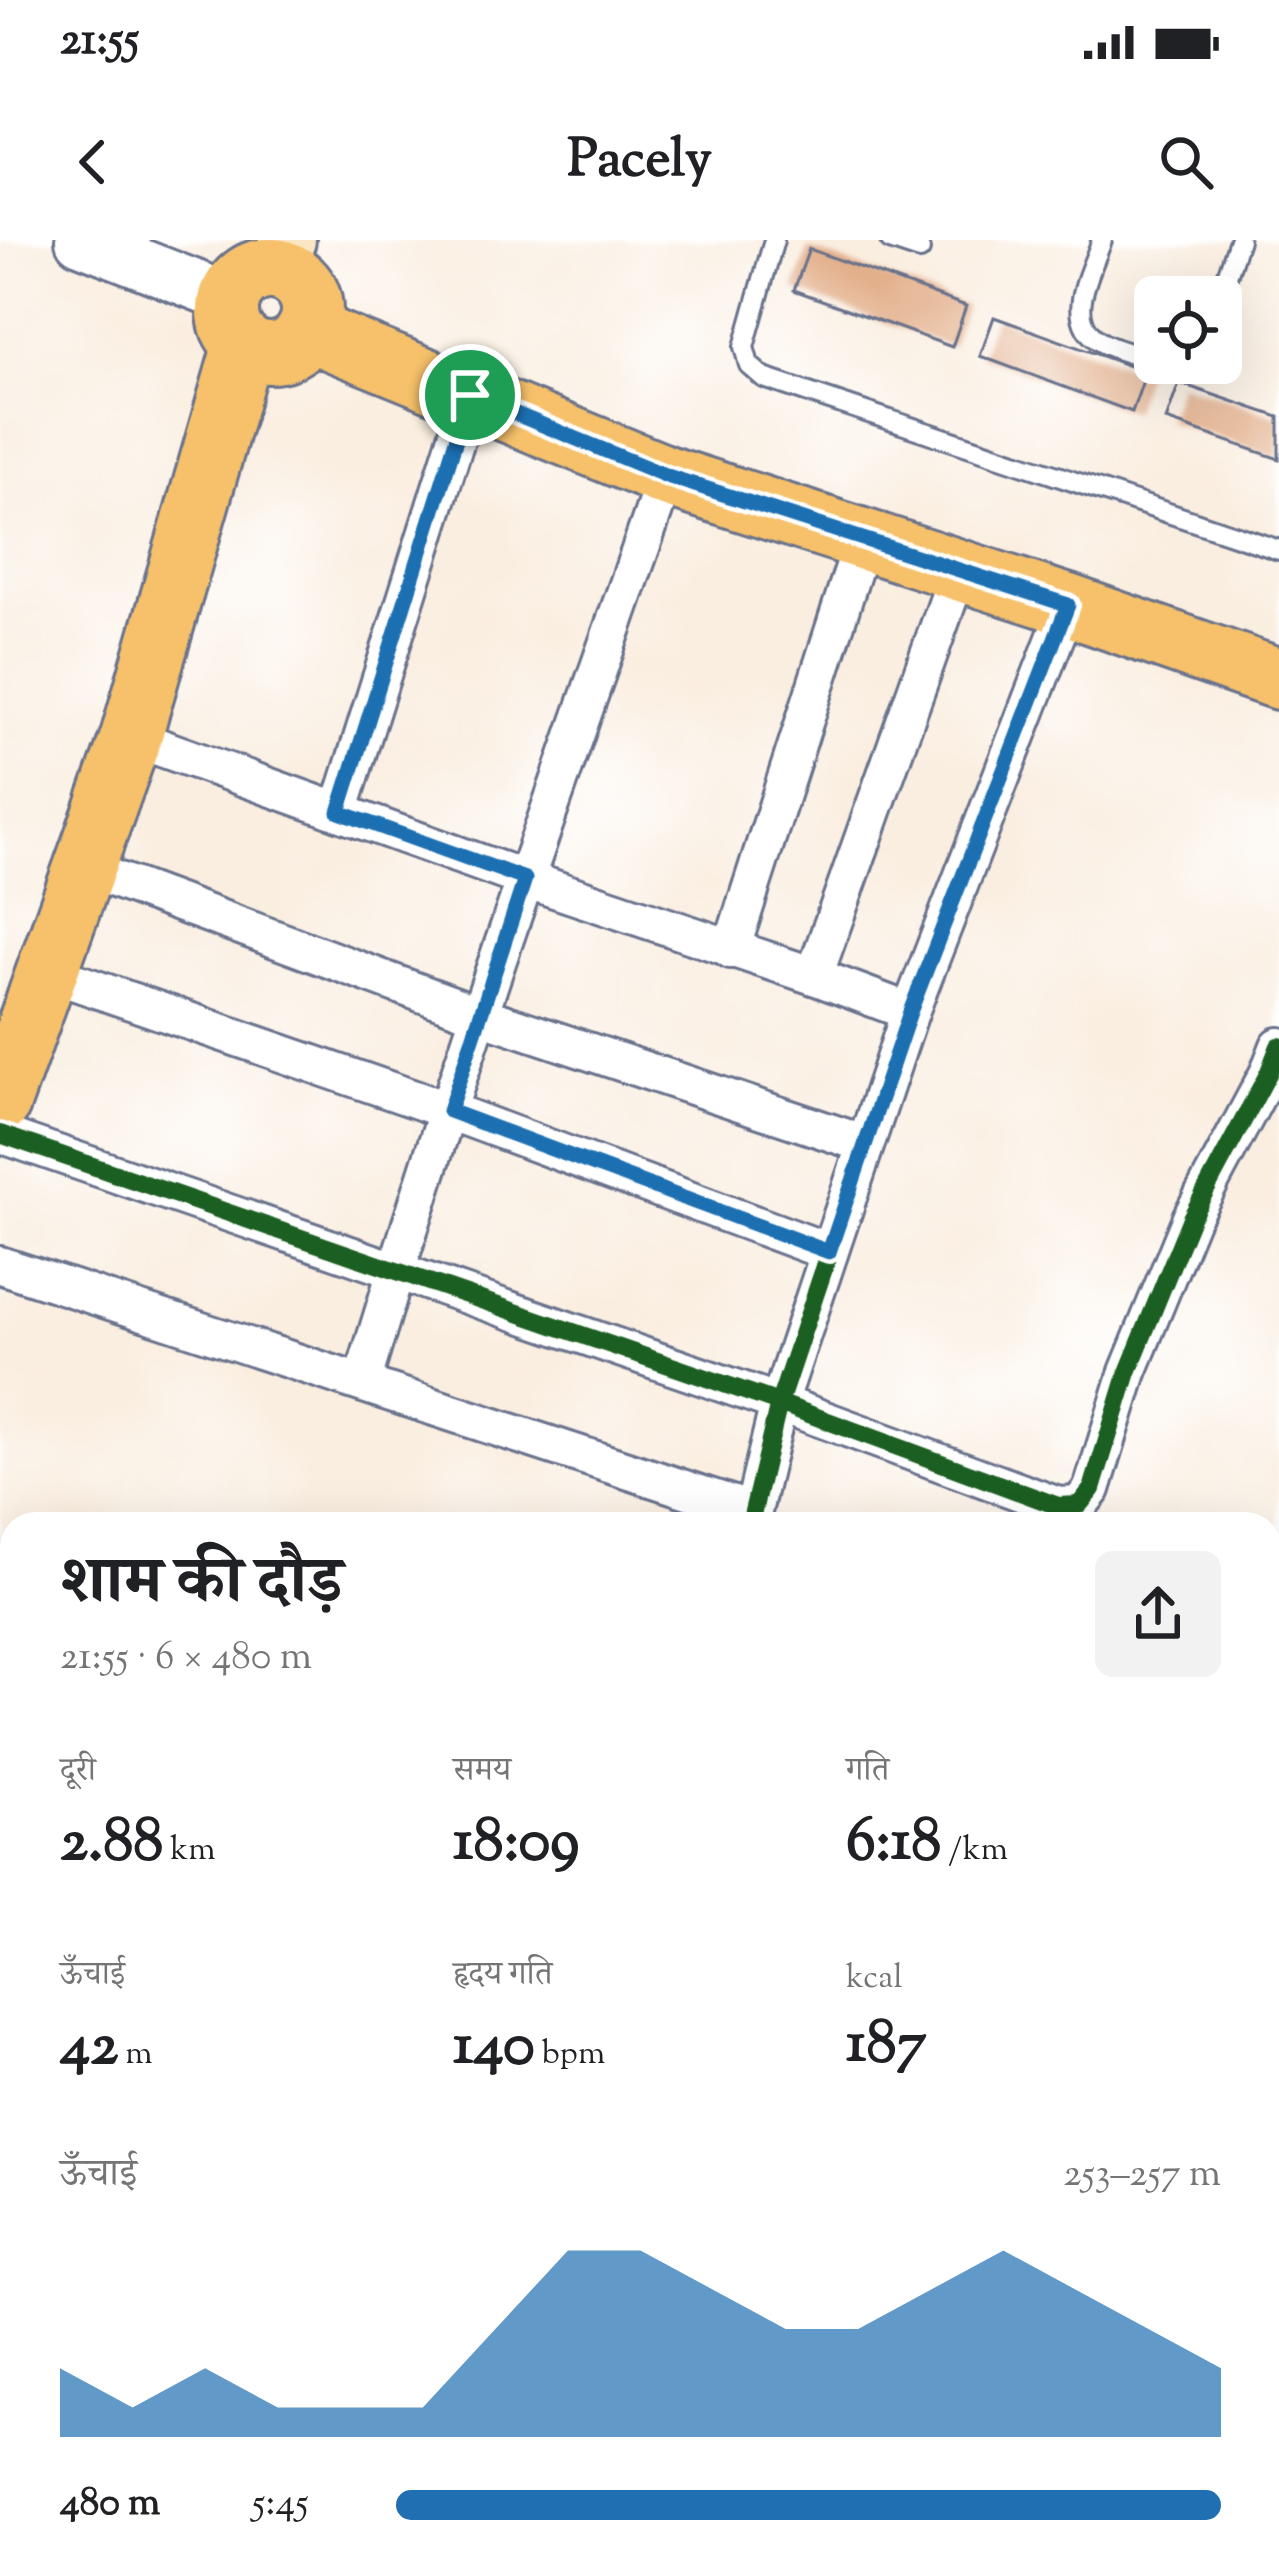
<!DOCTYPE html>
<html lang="hi">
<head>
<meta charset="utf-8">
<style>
  body { margin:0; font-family:"Sorts Mill Goudy","Noto Serif Devanagari",serif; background:#f2f2f2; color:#202124; height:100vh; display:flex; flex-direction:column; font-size:45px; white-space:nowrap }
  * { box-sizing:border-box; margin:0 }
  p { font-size:39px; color:#757577 }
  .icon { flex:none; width:66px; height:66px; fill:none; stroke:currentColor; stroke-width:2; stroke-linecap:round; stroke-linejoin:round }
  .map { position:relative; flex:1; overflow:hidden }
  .side { position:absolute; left:0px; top:1272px; width:1281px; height:1062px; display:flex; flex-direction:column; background:#fff; border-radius:36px 36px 0 0; box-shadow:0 12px 48px #0002 }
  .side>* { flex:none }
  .fabs { position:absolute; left:1134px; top:36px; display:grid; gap:24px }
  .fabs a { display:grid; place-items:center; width:108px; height:108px; border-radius:18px; background:#fff; box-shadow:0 12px 48px #0002; font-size:60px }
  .pin { position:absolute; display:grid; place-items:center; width:102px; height:102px; color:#fff; margin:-51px; border:6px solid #fff; border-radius:50%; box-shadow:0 3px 12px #0007 }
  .round { display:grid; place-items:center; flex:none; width:126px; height:126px; border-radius:18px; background:#f2f2f2 }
  .head { display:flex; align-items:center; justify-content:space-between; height:204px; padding:0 60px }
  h1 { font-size:66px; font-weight:700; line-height:90px }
  .figures { display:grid; grid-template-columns:repeat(3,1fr); gap:18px; height:204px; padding:12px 60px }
  .figures div { display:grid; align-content:center }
  .figures b { font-size:60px; font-weight:700 }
  .figures small { font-size:33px; font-weight:400 }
  .figures p { font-size:33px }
  .chart { height:336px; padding:24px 60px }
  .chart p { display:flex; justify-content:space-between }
  .chart svg { width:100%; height:216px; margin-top:12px; fill:#1f6fb2; opacity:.7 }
  ul { padding:0 60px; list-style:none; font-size:39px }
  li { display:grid; grid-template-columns:192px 144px 1fr; align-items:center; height:90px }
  li i { height:30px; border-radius:15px; background:#1f6fb2 }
  .status { display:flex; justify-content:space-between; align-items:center; height:84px; padding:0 60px; background:#fff; direction:ltr }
  .status svg { height:33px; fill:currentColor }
  header { display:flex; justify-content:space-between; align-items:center; height:156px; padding:0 60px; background:#fff; font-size:54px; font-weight:700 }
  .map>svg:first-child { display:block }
  .building { fill:#e3b08c }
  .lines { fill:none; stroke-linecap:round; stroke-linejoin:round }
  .service-casing { stroke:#69728c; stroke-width:24 }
  .minor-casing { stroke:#69728c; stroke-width:42 }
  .tertiary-casing { stroke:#69728c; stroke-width:54 }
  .secondary-casing { stroke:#69728c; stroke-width:60 }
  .primary-casing { stroke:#69728c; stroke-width:66 }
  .service { stroke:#fff; stroke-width:18 }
  .minor { stroke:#fff; stroke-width:36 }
  .tertiary { stroke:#fff; stroke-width:48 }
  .secondary { stroke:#fbe6c4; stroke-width:54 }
  .primary { stroke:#f6c16b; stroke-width:60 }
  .cycleway-casing { stroke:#fff; stroke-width:26 }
  .cycleway { stroke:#1b5e20; stroke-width:18 }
  .route-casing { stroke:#fff; stroke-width:24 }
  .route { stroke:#1f6fb2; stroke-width:15 }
</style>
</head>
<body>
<div class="status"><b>21:55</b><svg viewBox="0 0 49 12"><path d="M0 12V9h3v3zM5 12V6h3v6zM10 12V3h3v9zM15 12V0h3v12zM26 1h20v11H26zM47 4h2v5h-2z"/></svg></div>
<header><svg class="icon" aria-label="back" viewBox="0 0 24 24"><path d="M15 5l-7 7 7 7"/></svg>Pacely<svg class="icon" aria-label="search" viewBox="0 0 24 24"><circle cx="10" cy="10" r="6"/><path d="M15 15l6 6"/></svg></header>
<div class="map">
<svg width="1279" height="2334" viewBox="0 0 1279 2334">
  <rect width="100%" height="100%" fill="#fff"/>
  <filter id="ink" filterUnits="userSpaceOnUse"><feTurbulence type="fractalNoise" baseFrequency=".00833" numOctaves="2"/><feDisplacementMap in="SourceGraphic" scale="24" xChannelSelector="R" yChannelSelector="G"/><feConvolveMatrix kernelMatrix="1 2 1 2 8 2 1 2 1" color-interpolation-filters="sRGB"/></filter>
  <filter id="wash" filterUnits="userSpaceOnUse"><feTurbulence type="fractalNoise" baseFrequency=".004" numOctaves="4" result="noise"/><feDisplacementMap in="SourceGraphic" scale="48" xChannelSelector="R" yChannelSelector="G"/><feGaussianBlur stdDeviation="2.7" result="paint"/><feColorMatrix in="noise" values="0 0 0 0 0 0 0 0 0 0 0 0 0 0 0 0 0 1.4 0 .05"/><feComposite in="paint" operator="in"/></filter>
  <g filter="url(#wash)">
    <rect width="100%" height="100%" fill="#faeee0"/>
    <g id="blocks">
      <g class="building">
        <polygon points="809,9 966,66 952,107 794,50"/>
        <polygon points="994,77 1146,132 1132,172 980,116"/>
        <polygon points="1179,143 1279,177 1279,219 1166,180"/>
      </g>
    </g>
  </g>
  <g filter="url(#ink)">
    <use href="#blocks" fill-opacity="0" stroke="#69728c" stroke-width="3"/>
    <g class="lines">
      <g class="service-casing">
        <g id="service">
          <polyline points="774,0 744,107 749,125 764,138 1279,310"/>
          <polyline points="890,0 920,10"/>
          <path d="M1102,0C1091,32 1062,80 1101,102C1116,111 1138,115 1155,120"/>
          <polyline points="1220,57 1239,0"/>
          <polyline points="386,2334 387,2322"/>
          <polyline points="745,2334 746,2322"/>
          <polyline points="971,2334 972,2322"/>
        </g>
      </g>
      <g class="minor-casing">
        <g id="minor">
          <polyline points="131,497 525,639 814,736 910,772"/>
          <polyline points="339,572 470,155"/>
          <polyline points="84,628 480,775 865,904"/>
          <polyline points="731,710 863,299"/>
          <polyline points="47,732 449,871 829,1012"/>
          <polyline points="814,736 959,330"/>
          <polyline points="0,894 779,1163 1058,1266 1079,1265 1092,1249 1128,1132 1191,978 1268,834 1279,806"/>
          <polyline points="0,1025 752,1271"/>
          <path d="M362,1143C453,837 561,537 666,236"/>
          <polyline points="750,1284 779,1163 910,772 1068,365"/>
        </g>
      </g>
      <g class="tertiary-casing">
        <g id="tertiary">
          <polyline points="80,0 229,58"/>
          <polyline points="0,1743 12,1743"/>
          <polyline points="1269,1758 1279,1759"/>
        </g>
      </g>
      <g class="secondary-casing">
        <polyline id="secondary" points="275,29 288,0"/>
      </g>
      <g class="primary-casing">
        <g id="primary">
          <circle cx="270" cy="71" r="42"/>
          <polyline points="307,90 666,236 1068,365 1279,439"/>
          <polyline points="0,863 131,497 244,104"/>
        </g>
      </g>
      <use href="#service" class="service"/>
      <use href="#minor" class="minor"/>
      <use href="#tertiary" class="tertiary"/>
      <use href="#secondary" class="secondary"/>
      <use href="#primary" class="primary"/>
      <g class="cycleway-casing">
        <g id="cycleway">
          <polyline points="0,894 779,1163 1058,1266 1079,1265 1092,1249 1128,1132 1191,978 1268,834 1279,806"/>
          <polyline points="750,1284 779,1163 910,772 1068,365"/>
        </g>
      </g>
      <use href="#cycleway" class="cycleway"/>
    </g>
  </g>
  <g class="lines" filter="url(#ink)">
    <g class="route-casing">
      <polygon id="route" points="470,155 667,236 1068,365 910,772 829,1012 449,871 525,639 339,572"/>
    </g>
    <use href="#route" class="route"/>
  </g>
</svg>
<div class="fabs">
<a><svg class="icon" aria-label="locate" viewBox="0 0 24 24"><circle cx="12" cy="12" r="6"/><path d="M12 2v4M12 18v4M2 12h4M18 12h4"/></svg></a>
</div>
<div class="pin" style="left:470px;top:155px;background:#1e9e55"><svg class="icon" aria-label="arrive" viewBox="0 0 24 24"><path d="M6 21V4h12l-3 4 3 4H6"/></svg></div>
<section class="side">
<div class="head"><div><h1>शाम की दौड़</h1><p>21:55 · 6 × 480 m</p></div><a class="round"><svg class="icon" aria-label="share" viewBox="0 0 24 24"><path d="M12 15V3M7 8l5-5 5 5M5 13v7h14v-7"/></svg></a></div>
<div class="figures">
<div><p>दूरी</p><b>2.88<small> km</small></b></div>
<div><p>समय</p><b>18:09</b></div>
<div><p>गति</p><b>6:18<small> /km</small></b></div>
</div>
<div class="figures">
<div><p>ऊँचाई</p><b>42<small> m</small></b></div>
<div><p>हृदय गति</p><b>140<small> bpm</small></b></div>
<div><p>kcal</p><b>187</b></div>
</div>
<div class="chart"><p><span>ऊँचाई</span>253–257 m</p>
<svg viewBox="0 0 160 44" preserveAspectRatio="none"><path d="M0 44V30L10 38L20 30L30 38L40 38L50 38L60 22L70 6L80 6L90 14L100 22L110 22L120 14L130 6L140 14L150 22L160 30V44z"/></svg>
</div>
<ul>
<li><b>480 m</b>5:45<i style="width:100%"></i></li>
</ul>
</section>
</div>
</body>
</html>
